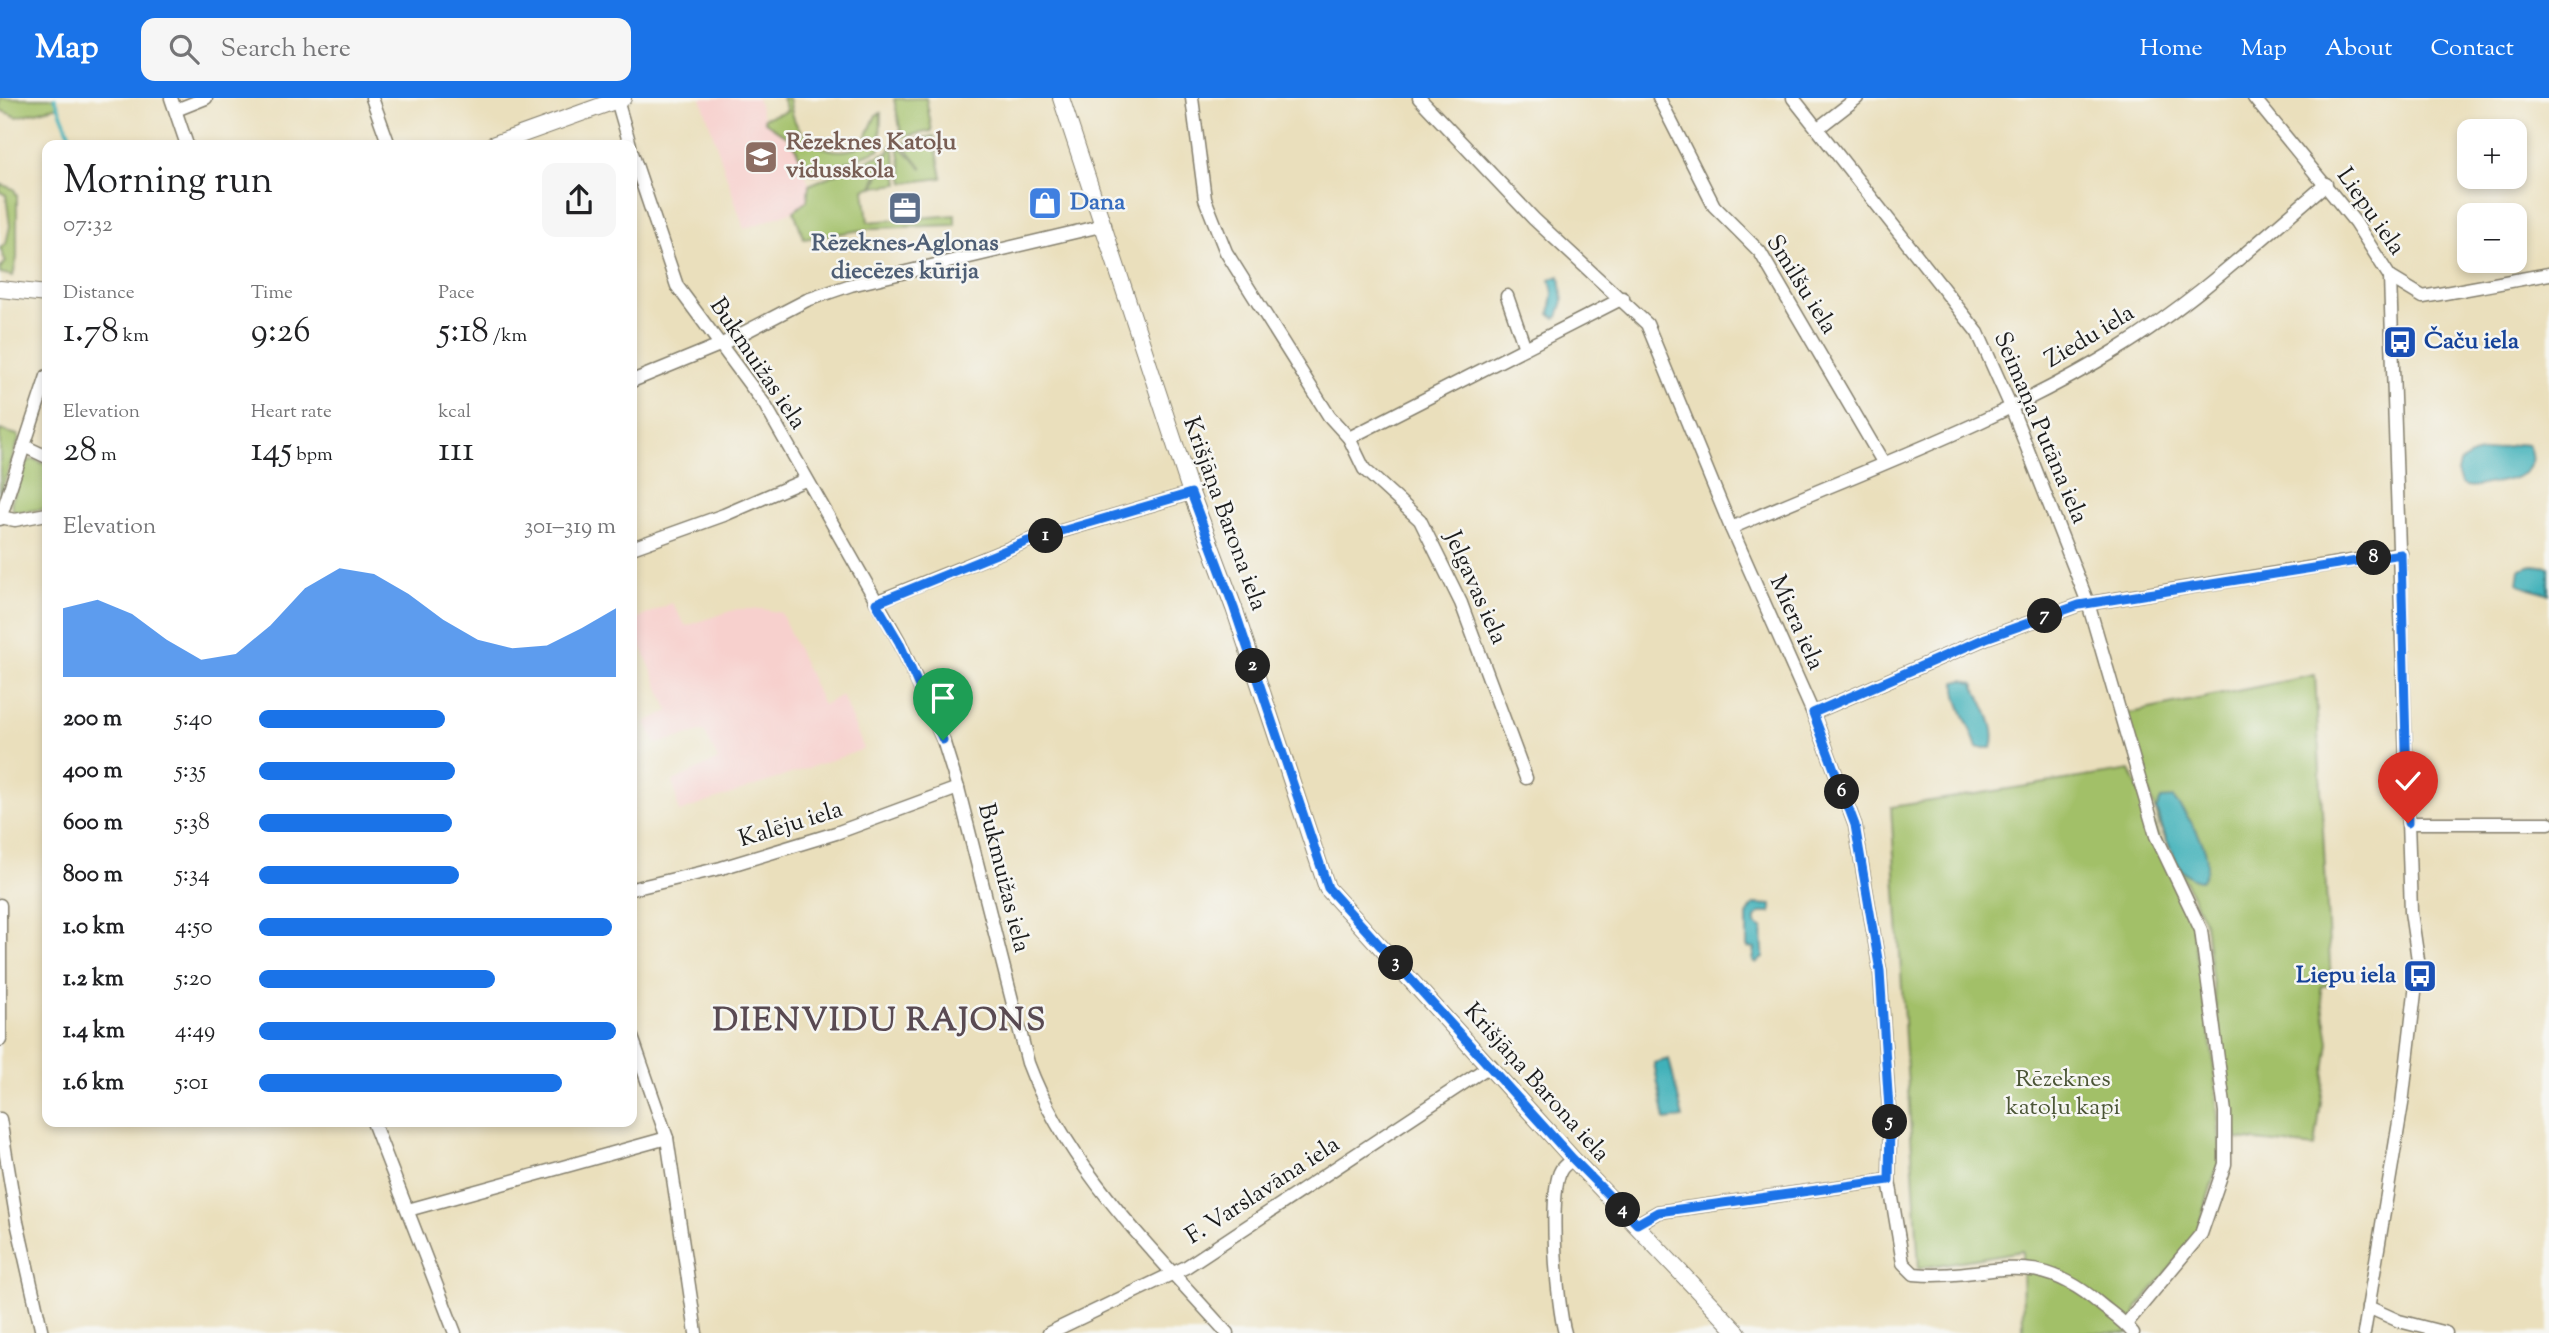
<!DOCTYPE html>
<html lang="en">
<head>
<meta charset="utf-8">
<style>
  body { margin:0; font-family:"Sorts Mill Goudy",serif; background:#f6f6f6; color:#202124; height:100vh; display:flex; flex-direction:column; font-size:26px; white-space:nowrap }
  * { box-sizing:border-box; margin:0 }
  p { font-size:23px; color:#757577 }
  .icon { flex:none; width:38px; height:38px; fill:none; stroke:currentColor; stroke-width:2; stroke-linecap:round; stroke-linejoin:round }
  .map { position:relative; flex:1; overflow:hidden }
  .panel { position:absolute; left:42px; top:42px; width:595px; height:987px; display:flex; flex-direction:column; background:#fff; border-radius:14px; box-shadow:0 4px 10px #0003 }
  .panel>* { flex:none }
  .controls { position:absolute; left:2457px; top:21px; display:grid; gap:14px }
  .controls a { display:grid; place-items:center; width:70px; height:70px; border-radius:14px; background:#fff; box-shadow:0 4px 10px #0003; font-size:35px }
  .pin { position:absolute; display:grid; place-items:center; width:60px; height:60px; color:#fff; margin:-72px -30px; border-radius:50% 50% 50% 0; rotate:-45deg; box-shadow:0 0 7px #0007 }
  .pin .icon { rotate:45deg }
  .km { position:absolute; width:35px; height:35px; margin:-18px; border-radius:50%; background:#222; color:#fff; font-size:19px; line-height:35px; text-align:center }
  .round { display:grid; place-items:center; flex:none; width:74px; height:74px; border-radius:14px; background:#f6f6f6 }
  .summary { display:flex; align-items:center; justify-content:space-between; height:119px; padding:0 21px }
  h1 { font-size:38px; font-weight:600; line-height:52px }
  .metrics { display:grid; grid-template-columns:repeat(3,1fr); gap:10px; height:119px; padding:7px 21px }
  .metrics div { display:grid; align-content:center }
  .metrics b { font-size:35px; font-weight:600 }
  .metrics small { font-size:19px; font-weight:400 }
  .metrics p { font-size:19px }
  .chart { height:196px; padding:14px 21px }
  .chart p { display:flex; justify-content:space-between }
  .chart svg { width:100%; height:126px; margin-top:7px; fill:#1a73e8; opacity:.7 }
  ul { padding:0 21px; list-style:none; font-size:23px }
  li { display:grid; grid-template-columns:112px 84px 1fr; align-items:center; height:52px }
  li i { height:18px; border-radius:9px; background:#1a73e8 }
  header { display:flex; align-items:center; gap:42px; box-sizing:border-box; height:98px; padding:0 35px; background:#1a73e8; color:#fff }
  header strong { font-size:33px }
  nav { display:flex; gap:38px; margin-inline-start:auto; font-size:24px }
  .search { width:490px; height:63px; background:#f6f6f6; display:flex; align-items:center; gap:18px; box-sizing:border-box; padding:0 24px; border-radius:14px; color:#757577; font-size:26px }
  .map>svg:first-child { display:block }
  .built { fill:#f7d0cd }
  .green { fill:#a2c067; stroke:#5f6e42; stroke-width:2 }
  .water { fill:#40b1b9; stroke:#2e666a; stroke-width:2 }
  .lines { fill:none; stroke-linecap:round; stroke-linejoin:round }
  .stream { stroke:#40b1b9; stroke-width:3.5 }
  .minor-casing { stroke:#837e6c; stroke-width:15 }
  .major-casing { stroke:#837e6c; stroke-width:18 }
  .minor { stroke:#fff; stroke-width:12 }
  .major { stroke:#fff; stroke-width:16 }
  .route-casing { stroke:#fff; stroke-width:14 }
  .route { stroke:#1a73e8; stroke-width:9 }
  .labels { text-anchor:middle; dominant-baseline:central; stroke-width:5; stroke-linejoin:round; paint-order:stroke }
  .education-label { font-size:24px; font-weight:bold; fill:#785e54; stroke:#f6f6f2; text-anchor:start }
  .shop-label { font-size:24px; font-weight:bold; fill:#366cbe; stroke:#f6f6f2; text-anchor:start }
  .street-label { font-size:24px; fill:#1c1c1c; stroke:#f6f6f2 }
  .service-label { font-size:24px; font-weight:bold; fill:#4e5e75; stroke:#f6f6f2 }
  .transit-label { font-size:24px; font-weight:bold; fill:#164399; stroke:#f6f6f2; text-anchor:start }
  .park-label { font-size:24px; fill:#4b5536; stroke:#f6f6f2 }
  .district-label { font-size:32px; font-weight:bold; letter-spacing:2px; fill:#594a52; stroke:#f6f6f2 }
</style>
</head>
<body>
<header>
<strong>Map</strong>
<div class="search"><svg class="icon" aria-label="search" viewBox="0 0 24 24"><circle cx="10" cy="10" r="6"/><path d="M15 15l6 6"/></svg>Search here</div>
<nav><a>Home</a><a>Map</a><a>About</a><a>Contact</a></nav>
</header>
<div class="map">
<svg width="2549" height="1235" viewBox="0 0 2549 1235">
  <rect width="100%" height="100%" fill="#f6f6f2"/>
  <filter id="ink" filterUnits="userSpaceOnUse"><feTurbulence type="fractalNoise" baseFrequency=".0143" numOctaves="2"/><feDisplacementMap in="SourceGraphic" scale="14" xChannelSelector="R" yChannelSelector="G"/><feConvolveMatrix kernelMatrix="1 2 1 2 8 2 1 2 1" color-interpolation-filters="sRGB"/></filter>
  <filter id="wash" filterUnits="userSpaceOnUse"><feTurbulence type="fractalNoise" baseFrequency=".00686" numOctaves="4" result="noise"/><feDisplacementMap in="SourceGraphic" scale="28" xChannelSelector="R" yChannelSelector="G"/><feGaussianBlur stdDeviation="1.57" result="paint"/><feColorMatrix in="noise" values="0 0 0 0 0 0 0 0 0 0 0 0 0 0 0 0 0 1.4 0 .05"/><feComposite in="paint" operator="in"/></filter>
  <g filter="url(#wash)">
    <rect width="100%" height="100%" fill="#eadfbc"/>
    <g class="built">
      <polygon points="701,0 757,0 765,24 796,48 810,89 807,103 794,113 744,131"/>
      <polygon points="672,505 686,528 737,511 763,511 781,515 823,607 842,597 864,651 679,714 673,683 718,662 704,633 656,646 646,624 669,613 632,527 632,523"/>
    </g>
    <g class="green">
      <polygon points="0,0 55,0 59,8 17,19 0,12"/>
      <path d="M782,0H789C791,11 793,23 800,32C814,51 845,61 864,44L876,17L881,15L880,51L815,77L804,71L793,43L765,24L764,20L787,13Z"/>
      <polygon points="926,0 932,33 902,39 894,1"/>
      <polygon points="934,38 942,80 904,85 898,46 923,71 902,45"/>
      <polygon points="893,47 899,86 874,89 891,48"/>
      <polygon points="885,55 872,89 864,91 868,124 955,117 955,127 875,130 804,141 794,113 807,103 809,87"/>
      <polygon points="0,86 14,91 17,98 17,160 13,178 0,175 0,170 6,164 0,150 6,146 10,128 6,97 0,94"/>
      <polygon points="0,332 18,337 19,341 0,397"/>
      <polygon points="33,361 47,367 47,411 14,414 11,405 27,364"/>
      <polygon points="2315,577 2331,886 2320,889 2329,944 2315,1049 2237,1041 2223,964 2205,826 2160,729 2125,616"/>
      <polygon points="2130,672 2189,809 2213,958 2221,1057 2195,1140 2138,1209 2129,1235 2023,1235 2022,1153 1919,1170 1891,709"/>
    </g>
    <g class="water">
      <polygon points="1560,178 1563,203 1558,219 1555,220 1550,216 1553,195 1550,181"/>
      <path d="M2518,346L2528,347C2541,374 2516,382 2493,385C2482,386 2471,392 2461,386L2457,375L2459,365L2473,357Z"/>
      <path d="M2533,467L2549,469V496C2538,491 2528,492 2518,485L2520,471Z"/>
      <path d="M1963,582L1974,586C1982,605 1999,629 1992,650H1977C1971,629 1954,603 1956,584Z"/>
      <path d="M2173,700C2188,718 2219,758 2202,782C2175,783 2165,733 2156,712L2161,701Z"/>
      <path d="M1754,806L1771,807V815H1760L1755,820V826L1763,831C1761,842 1764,850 1763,860L1756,865L1753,863L1755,850L1747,849V817Z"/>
      <polygon points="1669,961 1683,1020 1665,1022 1654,965"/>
    </g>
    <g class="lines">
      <polyline class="stream" points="55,0 74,47"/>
    </g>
  </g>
  <g filter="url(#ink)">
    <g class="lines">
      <g class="minor-casing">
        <g id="minor">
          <polyline points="171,0 187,47"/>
          <polyline points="372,0 389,47"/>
          <polyline points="1192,0 1205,101 1226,154 1329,318 1349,340 1623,200"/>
          <polyline points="1419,0 1534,121 1647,226 1731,430 1813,615 1855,727 1880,873 1890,1025 1889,1082 1658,1114 1637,1126"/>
          <polyline points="1659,0 1714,108 1760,154 1883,364"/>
          <polyline points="1793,0 1978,235 2011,309 2088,505 2156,738 2201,832 2225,1014 2225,1066 2201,1136 2126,1226"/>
          <polyline points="2254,0 2355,124 2390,179 2411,814 2418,862 2416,886 2402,1006 2364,1235"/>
          <polyline points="617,2 630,47"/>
          <polyline points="176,12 206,0"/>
          <polyline points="1817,31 1857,0"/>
          <path d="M632,55L677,188L765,307L899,543L921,592L943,642L958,690L1028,965C1067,1070 1154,1153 1227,1235"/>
          <polyline points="2390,179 2423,199 2549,176"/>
          <polyline points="1507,198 1525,250"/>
          <polyline points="632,283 722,246 807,202 851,187 1105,127"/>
          <polyline points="1349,340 1364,371 1420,422 1461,505 1526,680"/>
          <polyline points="26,349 47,359"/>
          <polyline points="0,419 15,422 47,416"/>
          <polyline points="0,421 47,278"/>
          <path d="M1731,430C1859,374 1998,325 2118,251C2193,205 2259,143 2326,86"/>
          <polyline points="632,450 724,417 805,382"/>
          <polyline points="876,504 1028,443 1191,395"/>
          <polyline points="1813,615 1986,540 2079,507 2401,455"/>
          <polyline points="2408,725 2549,725"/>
          <polyline points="632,791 721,770 836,735 958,690"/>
          <polyline points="0,807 0,942"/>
          <polyline points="632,939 667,1040 696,1235"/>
          <polyline points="0,1021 17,1124 42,1235"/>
          <polyline points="373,1024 455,1235"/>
          <path d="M1889,1082L1903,1165L1914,1176C1990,1183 2029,1145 2100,1206C2112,1216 2124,1223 2133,1235"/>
          <polyline points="408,1112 667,1040"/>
          <polyline points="2368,1209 2399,1223 2446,1235"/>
          <polyline points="1049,1235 1186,1169 1491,967"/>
          <path d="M1565,1235C1557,1209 1548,1094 1561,1072C1563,1068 1569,1064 1573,1061"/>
        </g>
      </g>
      <g class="major-casing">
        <g id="major">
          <polyline points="1061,0 1191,395 1234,510 1327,790 1573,1061 1738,1235"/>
          <polyline points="492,47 623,0"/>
          <polyline points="0,191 47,196"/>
        </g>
      </g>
      <use href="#minor" class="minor"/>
      <use href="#major" class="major"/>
    </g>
  </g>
  <g class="lines" filter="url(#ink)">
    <g class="route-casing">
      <polyline id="route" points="943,642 899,544 876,505 1028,443 1191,395 1234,510 1328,790 1573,1061 1637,1126 1658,1114 1889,1082 1890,1026 1880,873 1855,727 1813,615 1986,540 2079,507 2401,456 2408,725"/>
    </g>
    <use href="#route" class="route"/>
  </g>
  <defs>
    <g id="school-square" transform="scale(1.75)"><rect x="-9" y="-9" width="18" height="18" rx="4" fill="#8d6e63" stroke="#f6f6f2"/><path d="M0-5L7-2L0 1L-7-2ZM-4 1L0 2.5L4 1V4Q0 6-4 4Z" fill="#fff"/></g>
    <g id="shop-square" transform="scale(1.75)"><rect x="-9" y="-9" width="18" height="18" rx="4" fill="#3f7fe0" stroke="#f6f6f2"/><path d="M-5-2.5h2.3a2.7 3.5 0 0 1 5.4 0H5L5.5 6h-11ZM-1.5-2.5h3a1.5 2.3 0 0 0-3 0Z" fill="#fff"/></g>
    <g id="office-square" transform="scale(1.75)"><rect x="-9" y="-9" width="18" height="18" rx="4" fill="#5c6f8a" stroke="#f6f6f2"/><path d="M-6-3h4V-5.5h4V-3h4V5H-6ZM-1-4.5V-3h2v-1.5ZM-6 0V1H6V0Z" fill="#fff"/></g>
    <g id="bus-square" transform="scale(1.75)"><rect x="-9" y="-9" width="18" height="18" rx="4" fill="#1a4fb4" stroke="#f6f6f2"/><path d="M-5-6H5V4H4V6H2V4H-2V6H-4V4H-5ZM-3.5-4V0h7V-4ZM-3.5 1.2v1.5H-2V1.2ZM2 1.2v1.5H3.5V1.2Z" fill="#fff"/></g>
  </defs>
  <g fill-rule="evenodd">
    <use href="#school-square" x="761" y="59"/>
    <use href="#shop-square" x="1045" y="105"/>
    <use href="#office-square" x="905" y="110"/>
    <use href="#bus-square" x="2400" y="244"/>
    <use href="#bus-square" x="2420" y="878"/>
  </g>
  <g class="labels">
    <g class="education-label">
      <text x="786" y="45">Rēzeknes Katoļu<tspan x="786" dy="28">vidusskola</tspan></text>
    </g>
    <g class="shop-label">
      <text x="1070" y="105">Dana</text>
    </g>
    <g class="street-label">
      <text transform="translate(2370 114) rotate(55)">Liepu iela</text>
      <text transform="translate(1801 187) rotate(58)">Smilšu iela</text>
      <text transform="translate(2090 239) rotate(-31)">Ziedu iela</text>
      <text transform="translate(757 266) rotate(56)">Bukmuižas iela</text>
      <text transform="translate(2040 330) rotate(67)">Seimaņa Putāna iela</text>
      <text transform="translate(1224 416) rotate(70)">Krišjāņa Barona iela</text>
      <text transform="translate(1475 490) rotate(66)">Jelgavas iela</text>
      <text transform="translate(1796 525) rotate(66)">Miera iela</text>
      <text transform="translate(791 727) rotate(-17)">Kalēju iela</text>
      <text transform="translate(1003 780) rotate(76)">Bukmuižas iela</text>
      <text transform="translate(1536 985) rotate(48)">Krišjāņa Barona iela</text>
      <text transform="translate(1263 1093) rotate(-33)">F. Varslavāna iela</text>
    </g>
    <g class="service-label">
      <text x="905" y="146">Rēzeknes-Aglonas<tspan x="905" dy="28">diecēzes kūrija</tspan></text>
    </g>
    <g class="transit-label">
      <text x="2424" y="244">Čaču iela</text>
      <text x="2396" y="878" text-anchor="end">Liepu iela</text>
    </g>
    <g class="park-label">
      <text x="2063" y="982">Rēzeknes<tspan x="2063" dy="28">katoļu kapi</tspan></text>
    </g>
    <g class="district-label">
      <text x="880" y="924">DIENVIDU RAJONS</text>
    </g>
  </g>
</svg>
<div class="controls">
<a>+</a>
<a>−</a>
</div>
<div class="pin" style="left:943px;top:642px;background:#1e9e55"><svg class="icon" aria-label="arrive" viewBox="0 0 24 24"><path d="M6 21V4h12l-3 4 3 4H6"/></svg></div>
<div class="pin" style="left:2408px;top:725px;background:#d93025"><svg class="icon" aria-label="check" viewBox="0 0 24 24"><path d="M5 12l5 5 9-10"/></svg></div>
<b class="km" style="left:1046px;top:438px">1</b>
<b class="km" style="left:1253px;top:568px">2</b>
<b class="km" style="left:1396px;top:865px">3</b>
<b class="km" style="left:1623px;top:1112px">4</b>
<b class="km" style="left:1890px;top:1024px">5</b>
<b class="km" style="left:1842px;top:694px">6</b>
<b class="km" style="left:2045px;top:518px">7</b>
<b class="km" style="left:2374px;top:460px">8</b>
<section class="panel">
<div class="summary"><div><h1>Morning run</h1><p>07:32</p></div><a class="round"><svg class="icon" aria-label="share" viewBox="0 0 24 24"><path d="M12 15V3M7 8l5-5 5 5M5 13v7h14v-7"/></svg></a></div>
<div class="metrics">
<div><p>Distance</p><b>1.78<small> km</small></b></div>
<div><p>Time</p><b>9:26</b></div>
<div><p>Pace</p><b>5:18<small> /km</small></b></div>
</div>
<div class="metrics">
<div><p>Elevation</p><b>28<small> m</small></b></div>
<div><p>Heart rate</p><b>145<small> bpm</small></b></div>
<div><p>kcal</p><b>111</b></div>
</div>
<div class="chart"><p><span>Elevation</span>301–319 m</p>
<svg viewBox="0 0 160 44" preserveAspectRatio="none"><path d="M0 44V20L10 17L20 22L30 31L40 38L50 36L60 26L70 13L80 6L90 8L100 15L110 24L120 31L130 34L140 33L150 27L160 20V44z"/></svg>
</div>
<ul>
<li><b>200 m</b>5:40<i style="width:52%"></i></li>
<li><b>400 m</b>5:35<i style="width:55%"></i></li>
<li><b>600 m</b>5:38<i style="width:54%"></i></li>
<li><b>800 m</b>5:34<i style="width:56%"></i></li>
<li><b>1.0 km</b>4:50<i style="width:99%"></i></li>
<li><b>1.2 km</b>5:20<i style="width:66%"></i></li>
<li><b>1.4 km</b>4:49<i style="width:100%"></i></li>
<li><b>1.6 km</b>5:01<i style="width:85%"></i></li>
</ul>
</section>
</div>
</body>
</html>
